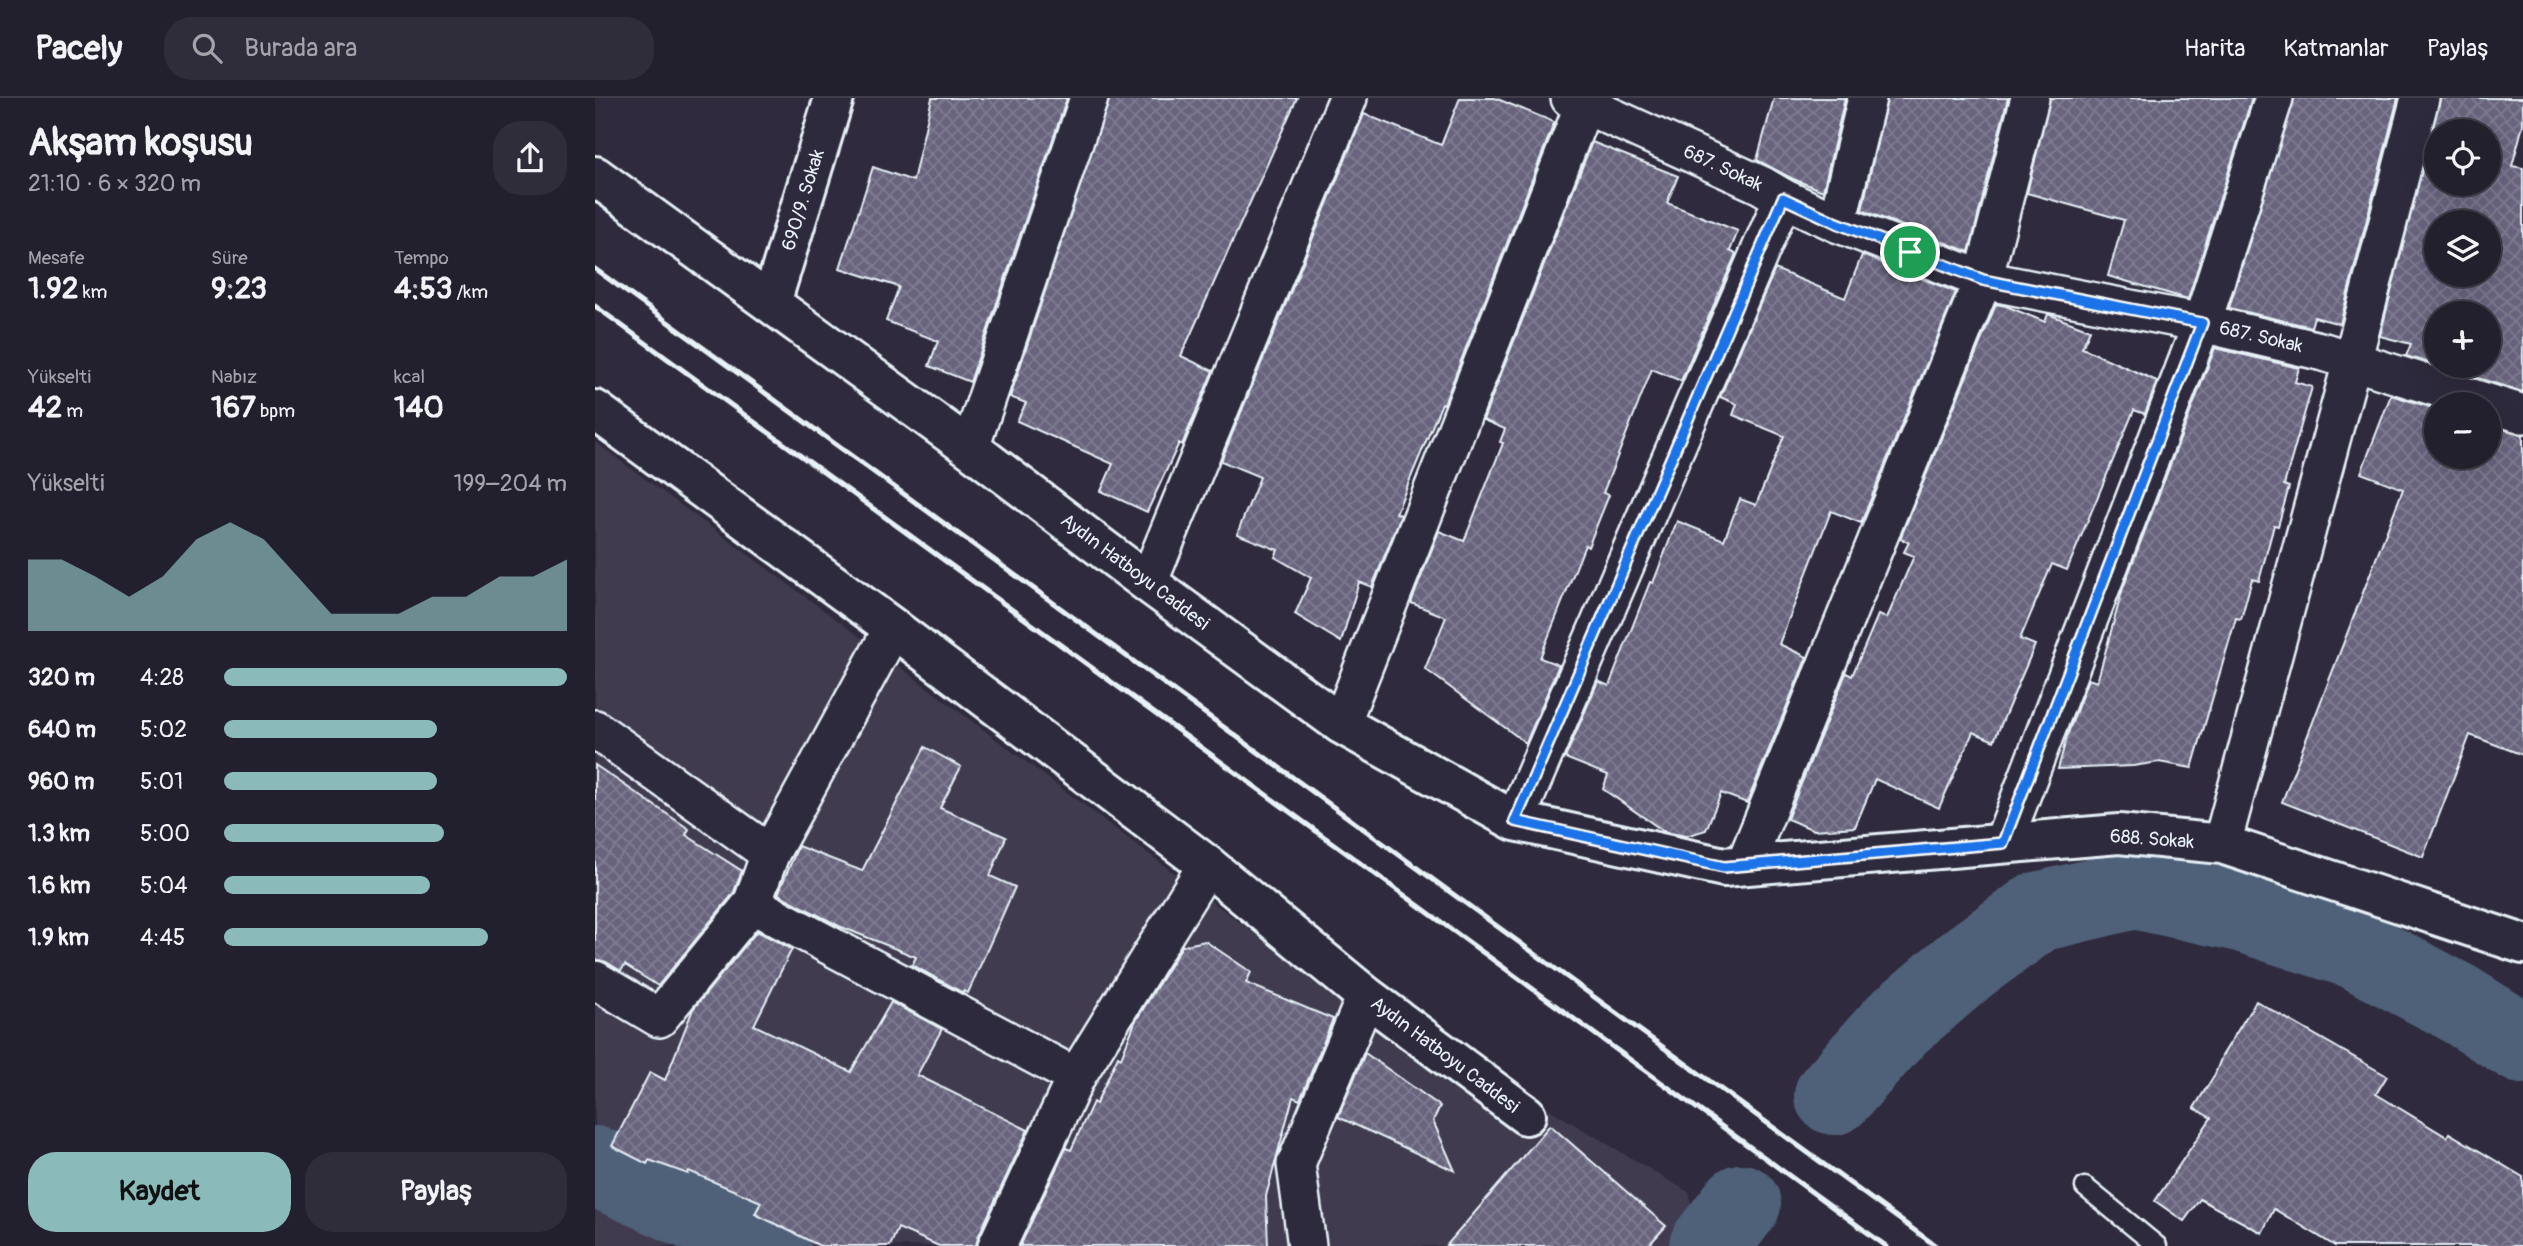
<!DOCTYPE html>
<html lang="tr">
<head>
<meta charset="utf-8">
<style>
  body { margin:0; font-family:Pangolin,sans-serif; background:#2f2d3a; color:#f1f3f6; height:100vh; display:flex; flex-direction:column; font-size:26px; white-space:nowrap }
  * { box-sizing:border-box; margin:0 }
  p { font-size:23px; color:#a3a3aa }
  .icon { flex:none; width:38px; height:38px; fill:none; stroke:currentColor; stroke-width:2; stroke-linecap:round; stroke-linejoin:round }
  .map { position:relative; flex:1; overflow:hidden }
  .drawer { display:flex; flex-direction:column; background:#23202e; width:595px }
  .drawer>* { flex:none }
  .controls { position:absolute; left:1829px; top:21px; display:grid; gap:14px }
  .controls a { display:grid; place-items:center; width:77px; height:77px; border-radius:50%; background:#23202e; box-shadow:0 7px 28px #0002,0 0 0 2px #403e4a; font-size:35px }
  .pin { position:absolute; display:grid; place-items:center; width:60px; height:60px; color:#fff; margin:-30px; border:4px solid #fff; border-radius:50%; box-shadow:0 2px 7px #0007 }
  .round { display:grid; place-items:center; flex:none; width:74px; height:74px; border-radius:28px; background:#2f2d3a }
  .head { display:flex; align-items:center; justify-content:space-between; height:119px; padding:0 28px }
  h1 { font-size:38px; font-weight:800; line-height:52px }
  .stats { display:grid; grid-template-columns:repeat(3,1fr); gap:10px; height:119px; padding:7px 28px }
  .stats div { display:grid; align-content:center }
  .stats b { font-size:30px; font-weight:800 }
  .stats small { font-size:19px; font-weight:400 }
  .stats p { font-size:19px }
  .chart { height:196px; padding:14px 28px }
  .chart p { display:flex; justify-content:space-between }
  .chart svg { width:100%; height:126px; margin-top:7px; fill:#8bbbb9; opacity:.7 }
  .action { display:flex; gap:14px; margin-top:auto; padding:14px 28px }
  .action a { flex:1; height:80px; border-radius:28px; background:#8bbbb9; color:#111; font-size:28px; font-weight:800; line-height:80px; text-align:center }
  .action a+a { background:#2f2d3a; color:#f1f3f6 }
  ul { padding:0 28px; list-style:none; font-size:23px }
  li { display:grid; grid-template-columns:112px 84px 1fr; align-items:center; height:52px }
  li i { height:18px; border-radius:9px; background:#8bbbb9 }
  header { display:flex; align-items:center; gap:42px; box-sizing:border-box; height:98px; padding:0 35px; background:#23202e; border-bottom:2px solid #403e4a }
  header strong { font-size:33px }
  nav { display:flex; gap:38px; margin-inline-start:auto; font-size:24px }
  .search { width:490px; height:63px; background:#2f2d3a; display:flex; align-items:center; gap:18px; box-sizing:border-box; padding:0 24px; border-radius:28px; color:#a3a3aa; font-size:26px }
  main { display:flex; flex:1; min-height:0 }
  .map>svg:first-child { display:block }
  .built { fill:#403b50 }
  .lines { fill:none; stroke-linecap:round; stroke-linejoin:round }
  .river { stroke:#4f6079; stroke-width:80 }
  .building { fill:url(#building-cross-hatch); stroke:#e8f1f8; stroke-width:2; fill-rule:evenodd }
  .lane-casing { stroke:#e8f1f8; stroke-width:23 }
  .street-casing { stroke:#e8f1f8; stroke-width:42 }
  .secondary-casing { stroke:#e8f1f8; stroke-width:44 }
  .lane { stroke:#2f2a3d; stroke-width:18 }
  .street { stroke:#2f2a3d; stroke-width:37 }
  .secondary { stroke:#2f2a3d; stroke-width:38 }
  .rail { stroke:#e8f1f8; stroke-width:5 }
  .route-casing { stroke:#fff; stroke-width:14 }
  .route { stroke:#1a73e8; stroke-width:9 }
  .labels { text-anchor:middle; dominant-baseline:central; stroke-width:6; stroke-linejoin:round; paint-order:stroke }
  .street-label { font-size:19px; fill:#e8f1f8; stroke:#2f2a3d }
</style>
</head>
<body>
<header>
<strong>Pacely</strong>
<div class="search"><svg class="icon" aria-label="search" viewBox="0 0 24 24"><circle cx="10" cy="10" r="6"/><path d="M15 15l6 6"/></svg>Burada ara</div>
<nav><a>Harita</a><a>Katmanlar</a><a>Paylaş</a></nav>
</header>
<main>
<section class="drawer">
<div class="head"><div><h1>Akşam koşusu</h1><p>21:10 · 6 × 320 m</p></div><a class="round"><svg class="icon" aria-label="share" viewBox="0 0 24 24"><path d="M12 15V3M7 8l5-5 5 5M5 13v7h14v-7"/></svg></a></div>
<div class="stats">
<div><p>Mesafe</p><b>1.92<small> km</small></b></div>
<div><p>Süre</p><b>9:23</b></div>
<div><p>Tempo</p><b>4:53<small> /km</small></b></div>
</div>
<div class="stats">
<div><p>Yükselti</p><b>42<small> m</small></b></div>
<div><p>Nabız</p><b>167<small> bpm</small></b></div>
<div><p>kcal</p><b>140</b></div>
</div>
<div class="chart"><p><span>Yükselti</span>199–204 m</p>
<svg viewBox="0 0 160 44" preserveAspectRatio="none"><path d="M0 44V19L10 19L20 25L30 32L40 25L50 12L60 6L70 12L80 25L90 38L100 38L110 38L120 32L130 32L140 25L150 25L160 19V44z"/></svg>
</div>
<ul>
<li><b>320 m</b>4:28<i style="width:100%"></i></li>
<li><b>640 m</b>5:02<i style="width:62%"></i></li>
<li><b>960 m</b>5:01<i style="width:62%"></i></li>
<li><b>1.3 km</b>5:00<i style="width:64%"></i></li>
<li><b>1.6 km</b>5:04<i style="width:60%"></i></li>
<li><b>1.9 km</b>4:45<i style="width:77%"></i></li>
</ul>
<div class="action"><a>Kaydet</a><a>Paylaş</a></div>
</section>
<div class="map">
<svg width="1928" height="1148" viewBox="0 0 1928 1148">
  <defs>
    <pattern id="building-cross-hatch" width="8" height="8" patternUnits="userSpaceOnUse" patternTransform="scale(1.75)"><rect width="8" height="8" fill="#69647e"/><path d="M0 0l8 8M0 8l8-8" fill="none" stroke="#7e7b91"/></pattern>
  </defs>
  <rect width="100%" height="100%" fill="#2f2a3d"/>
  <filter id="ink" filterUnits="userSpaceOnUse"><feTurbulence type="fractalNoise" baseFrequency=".0143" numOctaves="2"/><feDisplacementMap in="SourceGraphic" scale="14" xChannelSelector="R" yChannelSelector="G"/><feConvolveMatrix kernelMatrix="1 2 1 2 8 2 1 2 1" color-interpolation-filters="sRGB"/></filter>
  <g filter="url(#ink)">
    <polygon class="built" points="0,344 261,536 663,838 1095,1095 1098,1127 1078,1148 0,1148"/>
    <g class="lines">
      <g class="river">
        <polyline points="1239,997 1302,926 1373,865 1443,814 1539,791 1646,814 1760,851 1861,904 1928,946"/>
        <polyline points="0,1068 176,1148"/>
        <polyline points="1114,1148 1146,1106"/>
      </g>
    </g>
    <g class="building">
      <polygon points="337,0 472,0 375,284 334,268 343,243 291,223 304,189 245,170 278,69 318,83"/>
      <polygon points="514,0 702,0 586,258 618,273 587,347 584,345 552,414 506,393 518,366 422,323 431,305 415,299"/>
      <polygon points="865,0 900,0 959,24 958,28 849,306 847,305 801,415 806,417 777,489 764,484 746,544 700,516 716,480 680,459 683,452 642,436 665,379 626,363 769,16 846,47"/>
      <polygon points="1179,0 1250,0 1228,93 1198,81 1162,62"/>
      <polygon points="1292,0 1413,0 1374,154 1267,112"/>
      <polygon points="1455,0 1657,0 1593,201 1513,178 1529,122 1432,95"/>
      <polygon points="1699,0 1803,0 1745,226 1719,219 1716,229 1634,210"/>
      <path d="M1845,0H1928V27L1917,68L1928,70V294L1844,268H1894V215H1841V267L1811,258L1816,246L1785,238ZM1841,33H1894V86H1841ZM1841,124H1894V177H1841Z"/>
      <polygon points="997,44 1083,78 1072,105 1143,133 1135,153 1141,156 1086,283 1057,271 1008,395 1014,397 993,449 990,447 945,560 964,567 931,645 830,571 851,519 816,505 844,433 869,443 908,345 905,344 910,331 888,322"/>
      <polygon points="1267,157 1361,194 1266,425 1236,413 1184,546 1212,559 1152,705 1126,695 1111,732 1091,738 1070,734 1008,691 1013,677 970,660 1003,583 1014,588 1055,484 1058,485 1082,423 1129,442 1145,401 1161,407 1189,338 1138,317 1142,306 1125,299 1180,171 1250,200"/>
      <polygon points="1401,206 1411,208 1450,224 1453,216 1495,232 1487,250 1562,283 1550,316 1539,312 1472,472 1457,466 1425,541 1440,547 1399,643 1378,634 1344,710 1280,681 1260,729 1219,732 1192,721 1251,575 1257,578 1283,517 1292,520 1319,458 1309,454 1314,444 1305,441"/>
      <polygon points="1620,250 1704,270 1700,284 1717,289 1689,387 1694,389 1683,428 1679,427 1664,483 1657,481 1646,521 1641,520 1597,670 1564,664 1538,668 1463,671 1472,638 1493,581 1502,584 1528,490"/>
      <polygon points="1796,297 1841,311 1841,359 1894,359 1894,327 1928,336 1928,657 1875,637 1828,759 1687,704 1808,391 1766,375"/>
      <polygon points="330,649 366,669 345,710 411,739 395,778 420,789 373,895 369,893 368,895 317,867 321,859 244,828 183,796 203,748 267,773"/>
      <polygon points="0,667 94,731 91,737 147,773 138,796 63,888 30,867 26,873 11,864 0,861"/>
      <polygon points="162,833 197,851 159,927 256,974 296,904 347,931 322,977 433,1032 383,1139 381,1148 344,1148 303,1130 295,1148 225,1148 160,1116 166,1104 94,1073 93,1076 54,1062 52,1066 17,1048 55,974 70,982 98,911"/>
      <polygon points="610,843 656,874 651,885 738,921 705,1002 698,999 671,1098 673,1148 425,1148 471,1050 476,1052 498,1004 501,1006 523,958 526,960 540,924 587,848"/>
      <polygon points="1661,903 1792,978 1781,996 1852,1039 1854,1035 1928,1079 1928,1148 1740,1148 1679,1111 1667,1135 1605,1101 1589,1123 1560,1103 1616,1020 1599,1010 1620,976 1627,958"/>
      <polygon points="770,955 845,1008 838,1023 860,1073 743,1019"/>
      <polygon points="955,1027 1071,1128 1053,1148 851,1148"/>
    </g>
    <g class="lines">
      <g class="lane-casing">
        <polyline id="lane" points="1490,1089 1562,1148"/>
      </g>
      <g class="street-casing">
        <g id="street">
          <polyline points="975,0 1166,87 1188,100 1242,125 1388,182 1607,225 1729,254 1928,316"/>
          <polyline points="1242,125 1272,0"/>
          <polyline points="375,350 494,0"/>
          <polyline points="553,485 753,0"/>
          <polyline points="746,626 989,7"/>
          <polyline points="0,631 175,756"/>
          <polyline points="920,723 1188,100"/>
          <polyline points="1408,745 1607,225 1679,0"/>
          <polyline points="1627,746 1757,264 1825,0"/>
          <polyline points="1150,767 1388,182 1435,0"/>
          <polyline points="157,806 481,979"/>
          <polyline points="0,882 64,920 157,806 175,756 298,530"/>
          <polyline points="402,1148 481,979 612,767"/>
          <polyline points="712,1148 701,1066 771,898"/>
        </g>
      </g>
      <g class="secondary-casing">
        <g id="secondary">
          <polyline points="0,78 375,350 553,485 746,626 920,723 1129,769 1524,736 1627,746 1928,846"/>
          <polyline points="176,205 239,0"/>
          <polyline points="0,312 298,530 612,767 771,898 931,1017"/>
        </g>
      </g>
      <use href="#lane" class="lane"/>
      <use href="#street" class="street"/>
      <use href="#secondary" class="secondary"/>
      <g class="rail">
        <polyline points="0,171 1341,1148"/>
        <polyline points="0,208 1291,1148"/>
      </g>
    </g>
  </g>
  <g class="lines" filter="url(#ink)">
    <g class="route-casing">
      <polygon id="route" points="1188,100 1242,125 1388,182 1607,225 1408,745 1129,769 920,723"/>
    </g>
    <use href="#route" class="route"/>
  </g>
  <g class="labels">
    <g class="street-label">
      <text transform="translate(1128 70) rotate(25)">687. Sokak</text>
      <text transform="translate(208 102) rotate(-73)">690/9. Sokak</text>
      <text transform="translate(1666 239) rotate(13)">687. Sokak</text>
      <text transform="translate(540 474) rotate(37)">Aydın Hatboyu Caddesi</text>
      <text transform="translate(1557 741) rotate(4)">688. Sokak</text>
      <text transform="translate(850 957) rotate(37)">Aydın Hatboyu Caddesi</text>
    </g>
  </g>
</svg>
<div class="controls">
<a><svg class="icon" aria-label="locate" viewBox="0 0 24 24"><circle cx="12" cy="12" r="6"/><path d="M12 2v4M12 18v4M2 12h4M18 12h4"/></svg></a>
<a><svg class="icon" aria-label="layers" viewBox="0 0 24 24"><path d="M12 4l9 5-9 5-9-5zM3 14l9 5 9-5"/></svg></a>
<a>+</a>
<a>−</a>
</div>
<div class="pin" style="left:1315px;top:154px;background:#1e9e55"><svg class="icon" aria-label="arrive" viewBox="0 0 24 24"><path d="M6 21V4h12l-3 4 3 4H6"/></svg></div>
</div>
</main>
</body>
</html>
